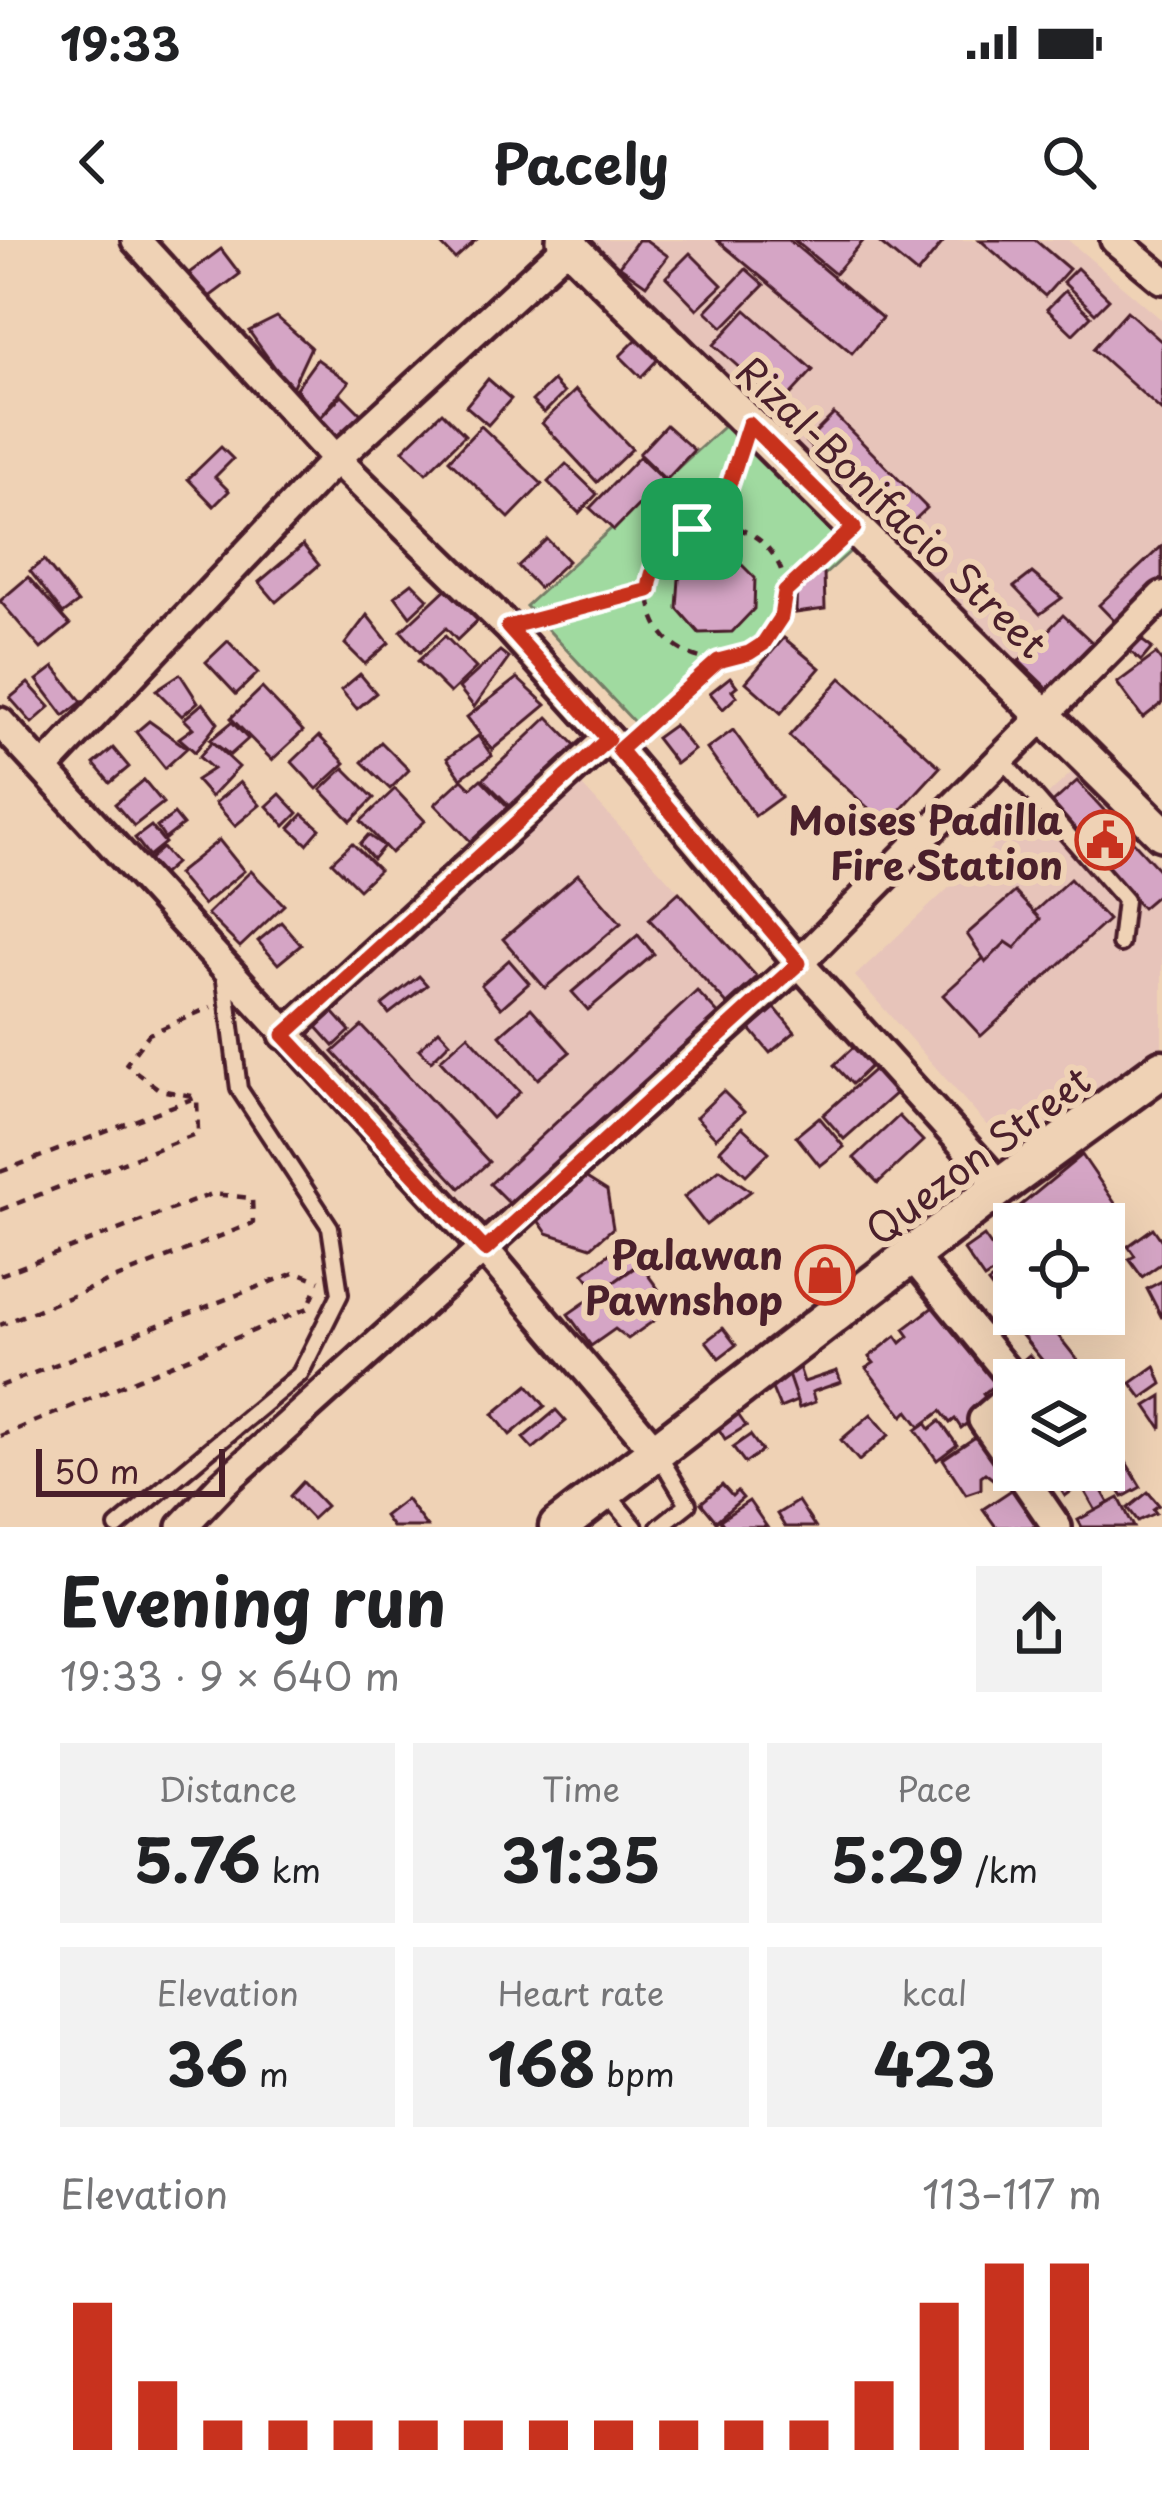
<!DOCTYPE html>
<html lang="en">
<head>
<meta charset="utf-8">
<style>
  body { margin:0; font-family:"Playpen Sans",sans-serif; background:#f2f2f2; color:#202124; height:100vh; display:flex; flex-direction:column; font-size:45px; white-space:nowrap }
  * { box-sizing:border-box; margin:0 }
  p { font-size:39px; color:#757577 }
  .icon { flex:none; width:66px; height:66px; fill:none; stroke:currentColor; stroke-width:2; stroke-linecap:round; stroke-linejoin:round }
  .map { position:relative; height:1287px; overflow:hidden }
  .panel { display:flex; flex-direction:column; background:#fff; flex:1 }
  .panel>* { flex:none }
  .fabs { position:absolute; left:993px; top:963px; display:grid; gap:24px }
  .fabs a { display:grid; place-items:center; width:132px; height:132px; border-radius:0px; background:#fff; box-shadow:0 12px 48px #0002; font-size:60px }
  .scale { position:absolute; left:36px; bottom:30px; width:189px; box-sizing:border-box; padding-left:12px; border:6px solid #4a1f2b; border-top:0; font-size:33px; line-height:42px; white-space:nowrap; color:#4a1f2b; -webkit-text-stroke:9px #efd2b5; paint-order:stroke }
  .pin { position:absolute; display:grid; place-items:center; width:102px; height:102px; color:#fff; margin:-51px; border-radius:24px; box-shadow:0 6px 18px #0006 }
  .round { display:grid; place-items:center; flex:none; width:126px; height:126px; border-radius:0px; background:#f2f2f2 }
  .overview { display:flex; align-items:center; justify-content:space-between; height:204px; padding:0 60px }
  h1 { font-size:66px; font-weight:700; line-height:90px }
  .stats { display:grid; grid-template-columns:repeat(3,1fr); gap:18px; height:204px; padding:12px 60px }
  .stats div { display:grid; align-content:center; border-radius:0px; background:#f2f2f2; text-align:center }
  .stats b { font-size:60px; font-weight:700 }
  .stats small { font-size:33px; font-weight:400 }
  .stats p { font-size:33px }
  .chart { height:336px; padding:24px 60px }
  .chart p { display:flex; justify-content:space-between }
  .chart svg { width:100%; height:216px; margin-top:12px; stroke:#c8321e; stroke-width:6 }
  .status { display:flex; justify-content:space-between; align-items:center; height:84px; padding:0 60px; background:#fff; direction:ltr }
  .status svg { height:33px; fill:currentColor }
  header { display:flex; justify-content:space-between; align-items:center; height:156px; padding:0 60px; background:#fff; font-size:54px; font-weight:700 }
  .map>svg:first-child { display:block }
  .built { fill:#e7c4ba }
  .green { fill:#a0daa0; stroke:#757c66; stroke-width:3 }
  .building { fill:#d5a5c5; stroke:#4a1f2b; stroke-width:3 }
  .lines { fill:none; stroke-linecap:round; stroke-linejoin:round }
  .service-casing { stroke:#4a1f2b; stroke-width:22 }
  .minor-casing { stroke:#4a1f2b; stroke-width:36 }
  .tertiary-casing { stroke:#4a1f2b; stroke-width:42 }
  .secondary-casing { stroke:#4a1f2b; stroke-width:45 }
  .path { stroke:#4a1f2b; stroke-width:4.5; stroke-dasharray:9 9; stroke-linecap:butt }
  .service { stroke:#efd2b5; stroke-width:14 }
  .minor { stroke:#efd2b5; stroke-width:27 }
  .tertiary { stroke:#efd2b5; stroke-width:33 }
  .secondary { stroke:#efd2b5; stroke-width:36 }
  .route-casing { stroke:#fff; stroke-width:24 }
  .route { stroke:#c8321e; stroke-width:15 }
  .labels { text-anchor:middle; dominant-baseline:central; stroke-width:12; stroke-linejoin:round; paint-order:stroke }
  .street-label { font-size:39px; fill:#4a1f2b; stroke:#efd2b5 }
  .poi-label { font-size:39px; font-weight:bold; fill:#4a1f2b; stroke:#efd2b5; text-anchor:end }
</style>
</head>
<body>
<div class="status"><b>19:33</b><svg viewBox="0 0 49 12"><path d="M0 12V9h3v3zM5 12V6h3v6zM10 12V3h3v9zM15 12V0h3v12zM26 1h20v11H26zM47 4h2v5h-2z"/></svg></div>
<header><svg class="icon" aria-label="back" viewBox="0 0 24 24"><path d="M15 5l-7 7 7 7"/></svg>Pacely<svg class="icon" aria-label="search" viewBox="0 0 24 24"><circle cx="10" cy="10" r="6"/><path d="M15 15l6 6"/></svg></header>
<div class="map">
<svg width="1162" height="1287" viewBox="0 0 1162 1287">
  <rect width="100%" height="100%" fill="#efd2b5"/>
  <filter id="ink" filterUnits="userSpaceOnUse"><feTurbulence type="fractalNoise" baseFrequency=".00833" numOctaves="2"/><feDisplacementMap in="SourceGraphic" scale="24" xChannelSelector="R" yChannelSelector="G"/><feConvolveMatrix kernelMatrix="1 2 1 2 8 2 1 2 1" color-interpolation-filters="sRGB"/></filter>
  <g filter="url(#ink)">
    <g class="built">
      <polygon points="595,0 1068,0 1162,80 1162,356 1054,459 593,3"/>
      <polygon points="1072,532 1162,628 1162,810 1013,915 855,736"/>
      <polygon points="576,539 765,746 494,992 304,786"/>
    </g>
    <polygon class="green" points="733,178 854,308 647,496 526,366"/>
    <g class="building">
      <polygon points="437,0 476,0 455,19"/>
      <polygon points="638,0 646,0 668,16 646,45 619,26"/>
      <polygon points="717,0 789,0 882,78 852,113"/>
      <polygon points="794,0 864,0 835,34"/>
      <polygon points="876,0 942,0 944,1 917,34"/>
      <polygon points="980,0 1035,0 1069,29 1045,56"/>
      <polygon points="221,9 240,34 208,58 189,33"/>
      <polygon points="690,13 722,45 697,69 666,37"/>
      <polygon points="1077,28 1109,59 1095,73 1063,42"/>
      <polygon points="746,29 764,45 723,87 706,71"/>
      <polygon points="1065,51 1091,76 1073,94 1047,69"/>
      <polygon points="746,70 813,130 781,165 714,105"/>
      <polygon points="1127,71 1162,102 1162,171 1093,109"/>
      <polygon points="277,77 311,107 291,150 249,91"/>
      <polygon points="639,97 660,117 641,137 620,116"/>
      <polygon points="317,119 349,142 319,179 296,148"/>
      <polygon points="488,139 511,159 488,185 466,166"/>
      <polygon points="553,141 564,153 544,173 532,161"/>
      <polygon points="576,150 632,209 597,242 542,183"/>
      <polygon points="342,155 361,174 337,197 319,179"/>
      <polygon points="442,172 465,195 426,233 403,210"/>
      <polygon points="834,174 927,268 898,296 806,202"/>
      <polygon points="666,185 694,210 666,240 639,214"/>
      <polygon points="481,186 542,244 509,278 449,220"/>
      <polygon points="221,207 233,219 215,237 229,251 214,266 188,239"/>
      <polygon points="639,217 663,240 614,290 590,268"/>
      <polygon points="566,224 597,254 579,273 548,242"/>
      <polygon points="547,299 568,321 539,348 518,326"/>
      <polygon points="303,305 319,325 276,362 259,342"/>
      <polygon points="1162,306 1162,352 1122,389 1099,365"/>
      <polygon points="700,315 733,316 755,338 754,369 732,392 699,393 677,368 679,339"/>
      <polygon points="44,320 78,363 63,374 30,331"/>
      <polygon points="797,333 824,333 825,369 796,373"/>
      <polygon points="1032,333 1062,358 1040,374 1014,347"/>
      <polygon points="28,337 70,385 41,409 0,361"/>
      <polygon points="412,343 428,359 410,376 395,356"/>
      <polygon points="449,346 479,379 457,400 446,388 420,412 401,391"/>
      <polygon points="367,375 389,403 365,424 345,404"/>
      <polygon points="1063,375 1095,405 1050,451 1019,421"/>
      <polygon points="445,396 476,428 450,453 418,421"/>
      <polygon points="784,398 820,428 781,473 746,442"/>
      <polygon points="1140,399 1152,408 1141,421 1130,411"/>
      <polygon points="228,401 258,433 236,454 206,422"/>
      <polygon points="500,411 509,418 474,467 459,448"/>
      <polygon points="1156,414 1162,422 1162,463 1143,478 1117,443"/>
      <polygon points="54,427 82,462 64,476 37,440"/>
      <polygon points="180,434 198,462 182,476 156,450"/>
      <polygon points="360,434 376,453 357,469 341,450"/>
      <polygon points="730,437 737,446 732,450 737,456 723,469 710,453"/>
      <polygon points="517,438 546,465 492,510 467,477"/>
      <polygon points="841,438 940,527 887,585 789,496"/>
      <polygon points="28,443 50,467 32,483 10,458"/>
      <polygon points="262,448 303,491 272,520 231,478"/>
      <polygon points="203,463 218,483 195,512 179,498 193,488 184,479"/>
      <polygon points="548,477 579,509 515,571 483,539"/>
      <polygon points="149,481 187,508 165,528 136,492"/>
      <polygon points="232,482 248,499 230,515 210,500"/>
      <polygon points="674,485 694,510 676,524 656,498"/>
      <polygon points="733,490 781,557 755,576 707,509"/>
      <polygon points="319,496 345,523 317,549 292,522"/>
      <polygon points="478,496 492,516 461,538 447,518"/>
      <polygon points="212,502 239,527 211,557 196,540 213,529 199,517"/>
      <polygon points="381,502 409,530 390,549 362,522"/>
      <polygon points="113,508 129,527 110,543 94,524"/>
      <polygon points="344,528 374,558 351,581 321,550"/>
      <polygon points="462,539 471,548 481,539 511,570 474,605 435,564"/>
      <polygon points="144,540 163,563 134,586 115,564"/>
      <polygon points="1077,541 1162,633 1162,651 1142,668 1049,566"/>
      <polygon points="240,542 260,565 235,586 215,563"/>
      <polygon points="395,549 425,581 391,613 361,581"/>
      <polygon points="280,554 298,573 285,586 267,566"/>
      <polygon points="174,574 183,585 165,599 157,587"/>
      <polygon points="303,574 320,589 307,604 290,588"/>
      <polygon points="151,586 165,603 149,616 135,598"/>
      <polygon points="368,595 384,606 373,619 360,604"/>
      <polygon points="219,600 244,631 203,665 177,634"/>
      <polygon points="352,603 379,630 359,649 332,622"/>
      <polygon points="162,608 175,623 157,639 144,624"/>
      <polygon points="251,631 284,665 240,707 207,674"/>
      <polygon points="578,634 621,683 545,748 503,699"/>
      <polygon points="1070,639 1108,680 981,796 943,755"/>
      <polygon points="679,652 757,737 727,764 649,679"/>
      <polygon points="1015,652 1040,679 1015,708 1006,702 986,722 967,694"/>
      <polygon points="281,682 301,705 278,724 258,701"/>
      <polygon points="638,695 654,714 588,770 572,752"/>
      <polygon points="509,720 529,743 501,768 481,745"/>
      <polygon points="419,736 427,745 389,774 382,765"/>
      <polygon points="697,751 727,783 521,975 490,944"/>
      <polygon points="531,768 570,812 538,839 500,795"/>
      <polygon points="775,768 795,792 770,813 750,789"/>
      <polygon points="333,772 350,791 334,806 317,787"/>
      <polygon points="362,786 489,922 460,948 333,812"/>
      <polygon points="439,790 450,802 431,821 419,809"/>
      <polygon points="468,795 520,852 492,878 440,820"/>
      <polygon points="857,804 874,823 852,844 834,825"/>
      <polygon points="877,827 898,851 844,899 823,875"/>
      <polygon points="723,851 744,872 716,898 696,877"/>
      <polygon points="899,876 923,901 878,943 854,918"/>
      <polygon points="819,877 844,907 820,926 796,896"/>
      <polygon points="742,887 769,912 746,935 720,910"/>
      <polygon points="1082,915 1123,975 1104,987 1104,984 1023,984 1014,971"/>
      <polygon points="720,929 751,951 706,985 684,957"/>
      <polygon points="585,937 607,951 613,988 591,1007 547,993 535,976"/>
      <polygon points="949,945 965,964 943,981 928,962"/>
      <polygon points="1153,988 1162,1001 1162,1023 1142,1037 1129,1019 1135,1016 1128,1006"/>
      <polygon points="984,996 1005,1026 984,1039 964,1010"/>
      <polygon points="626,1001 642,1021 600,1053 584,1033"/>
      <polygon points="818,1008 842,1038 821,1055 797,1024"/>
      <polygon points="640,1024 672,1068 628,1099 615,1089 591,1106 568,1074"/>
      <polygon points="1007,1030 1014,1041 1014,1051 998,1056 988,1043"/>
      <polygon points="1162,1041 1162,1078 1147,1049"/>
      <polygon points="941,1061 1002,1139 983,1154 991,1165 961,1188 955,1179 950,1183 941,1171 920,1187 908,1171 903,1176 866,1128 874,1123 869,1117 896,1096 901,1103 909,1096 904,1089"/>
      <polygon points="1014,1067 1014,1074 1041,1074 1084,1128 1068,1140 1058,1140 1004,1073"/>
      <polygon points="723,1088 736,1105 719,1118 706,1101"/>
      <polygon points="1029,1115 1051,1140 1025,1140 1014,1128"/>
      <polygon points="798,1124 804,1142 837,1131 841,1142 812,1152 815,1162 799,1168 785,1128"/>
      <polygon points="1155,1126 1162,1144 1142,1158 1131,1143"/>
      <polygon points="787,1132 797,1161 780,1168 768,1139"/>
      <polygon points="528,1145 545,1166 510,1195 493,1174"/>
      <polygon points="1162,1156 1162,1187 1161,1188 1146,1166"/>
      <polygon points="732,1166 746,1186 725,1199 712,1178"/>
      <polygon points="556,1170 566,1181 533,1209 523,1198"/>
      <polygon points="871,1174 889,1195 859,1221 841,1200"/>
      <polygon points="940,1181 957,1205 937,1220 916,1190 926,1183 930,1189"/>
      <polygon points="986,1190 1002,1233 994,1240 985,1233 981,1236 981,1249 966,1254 943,1219"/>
      <polygon points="750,1195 762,1211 745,1223 733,1207"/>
      <polygon points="1110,1200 1121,1216 1105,1228 1104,1204"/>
      <polygon points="1126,1222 1141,1247 1123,1257 1108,1233"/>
      <polygon points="1039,1230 1065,1230 1069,1236 1051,1248"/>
      <polygon points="1065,1230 1079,1230 1087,1240 1065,1256 1057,1244 1069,1236"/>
      <polygon points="1096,1240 1109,1263 1096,1271 1083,1248"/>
      <polygon points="303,1242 326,1266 312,1279 290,1256"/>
      <polygon points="722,1245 732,1256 737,1251 743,1258 716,1281 701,1263"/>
      <polygon points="1013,1249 1038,1284 1034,1287 996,1287 983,1269"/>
      <polygon points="1148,1252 1159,1265 1153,1269 1156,1273 1138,1281 1128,1268"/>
      <polygon points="1119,1258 1134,1287 1082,1287 1078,1280"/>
      <polygon points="406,1259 427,1287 392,1287 384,1276"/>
      <polygon points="749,1261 767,1287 725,1287 720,1280"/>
      <polygon points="798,1261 815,1287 785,1287 777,1274"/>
    </g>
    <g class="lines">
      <g class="service-casing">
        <g id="service">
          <polyline points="1001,518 1125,660 1120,704"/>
          <polyline points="658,1214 688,1264 659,1287"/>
          <polyline points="606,1252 635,1287"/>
          <polyline points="117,1287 300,1134 340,1054 330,987 239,849 224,732"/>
        </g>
      </g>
      <g class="minor-casing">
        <g id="minor">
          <polyline points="136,0 336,219 508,387 619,510 799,723 1001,946"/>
          <polyline points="1115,0 1162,39"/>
          <polyline points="0,482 485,1010 658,1214"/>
          <polyline points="44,528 336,219 574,0"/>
          <polyline points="284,795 608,498"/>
          <polyline points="911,1015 1007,1132 1013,1154 983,1180 1014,1224"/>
          <polyline points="1018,1230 1057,1287"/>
          <polyline points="182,1287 224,1243 799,723 1162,356"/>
        </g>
      </g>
      <g class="tertiary-casing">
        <polyline id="tertiary" points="564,0 1162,593"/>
      </g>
      <g class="secondary-casing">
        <polyline id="secondary" points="558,1287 1001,946 1162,829"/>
      </g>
      <g class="path">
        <polyline points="716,285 738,216"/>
        <polyline points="785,352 834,307"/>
        <polyline points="538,379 649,350"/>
        <path d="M639,492C663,470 688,441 715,424C724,417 738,419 749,413C783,395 796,350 775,318C766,302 750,291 732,287C639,266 612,412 718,421"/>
        <polyline points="192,856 160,850 126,824 149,794 211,767"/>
        <polyline points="0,932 197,857"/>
        <polyline points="0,970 198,893 197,857"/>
        <polyline points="0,1035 212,954 252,958 253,983 0,1085"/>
        <polyline points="0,1146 297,1032 320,1041"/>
        <polyline points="0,1196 308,1068 317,1046"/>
      </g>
      <use href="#service" class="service"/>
      <use href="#minor" class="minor"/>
      <use href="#tertiary" class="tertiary"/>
      <use href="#secondary" class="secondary"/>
    </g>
  </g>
  <g class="lines" filter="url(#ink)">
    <g class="route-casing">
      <path id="route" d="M749,184L854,288L785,352L781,377L763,404L749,413L718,421L619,510L799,723L485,1010L284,795L608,499L508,387L649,350C653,313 678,287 716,285Z"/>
    </g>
    <use href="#route" class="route"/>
  </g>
  <defs>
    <g id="civic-ring" transform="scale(3)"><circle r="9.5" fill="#efd2b5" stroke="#c8321e" stroke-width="1.5"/><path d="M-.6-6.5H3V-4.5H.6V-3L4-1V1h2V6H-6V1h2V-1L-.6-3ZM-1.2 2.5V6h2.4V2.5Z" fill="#c8321e"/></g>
    <g id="shop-ring" transform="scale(3)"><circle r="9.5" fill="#efd2b5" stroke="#c8321e" stroke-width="1.5"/><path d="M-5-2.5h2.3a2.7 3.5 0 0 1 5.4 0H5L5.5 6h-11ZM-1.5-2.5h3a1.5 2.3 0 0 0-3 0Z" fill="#c8321e"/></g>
  </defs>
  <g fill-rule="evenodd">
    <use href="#civic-ring" x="1105" y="600"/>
    <use href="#shop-ring" x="825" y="1035"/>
  </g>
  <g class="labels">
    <g class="street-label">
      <text transform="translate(893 266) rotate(44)">Rizal-Bonifacio Street</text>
      <text transform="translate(977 914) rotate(-37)">Quezon Street</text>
    </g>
    <g class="poi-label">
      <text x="1063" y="578">Moises Padilla<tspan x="1063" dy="45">Fire Station</tspan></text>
      <text x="783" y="1013">Palawan<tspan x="783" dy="45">Pawnshop</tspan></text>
    </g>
  </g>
</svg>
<div class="fabs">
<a><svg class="icon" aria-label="locate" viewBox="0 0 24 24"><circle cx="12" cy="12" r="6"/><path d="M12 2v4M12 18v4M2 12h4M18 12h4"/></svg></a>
<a><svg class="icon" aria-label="layers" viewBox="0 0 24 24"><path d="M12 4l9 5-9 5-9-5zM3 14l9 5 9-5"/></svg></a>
</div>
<div class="scale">50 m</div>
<div class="pin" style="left:692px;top:289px;background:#1e9e55"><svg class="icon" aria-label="arrive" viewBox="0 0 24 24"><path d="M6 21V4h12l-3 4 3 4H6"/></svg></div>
</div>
<section class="panel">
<div class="overview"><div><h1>Evening run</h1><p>19:33 · 9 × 640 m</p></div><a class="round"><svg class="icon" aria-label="share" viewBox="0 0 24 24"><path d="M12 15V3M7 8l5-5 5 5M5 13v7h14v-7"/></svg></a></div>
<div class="stats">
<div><p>Distance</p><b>5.76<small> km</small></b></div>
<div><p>Time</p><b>31:35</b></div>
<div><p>Pace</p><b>5:29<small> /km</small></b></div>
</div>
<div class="stats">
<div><p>Elevation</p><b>36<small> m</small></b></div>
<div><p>Heart rate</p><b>168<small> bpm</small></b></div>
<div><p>kcal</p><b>423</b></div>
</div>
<div class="chart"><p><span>Elevation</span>113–117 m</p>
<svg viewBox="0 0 160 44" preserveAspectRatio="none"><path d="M5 44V14M15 44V30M25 44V38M35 44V38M45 44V38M55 44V38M65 44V38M75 44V38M85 44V38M95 44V38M105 44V38M115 44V38M125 44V30M135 44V14M145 44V6M155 44V6"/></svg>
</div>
</section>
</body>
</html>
